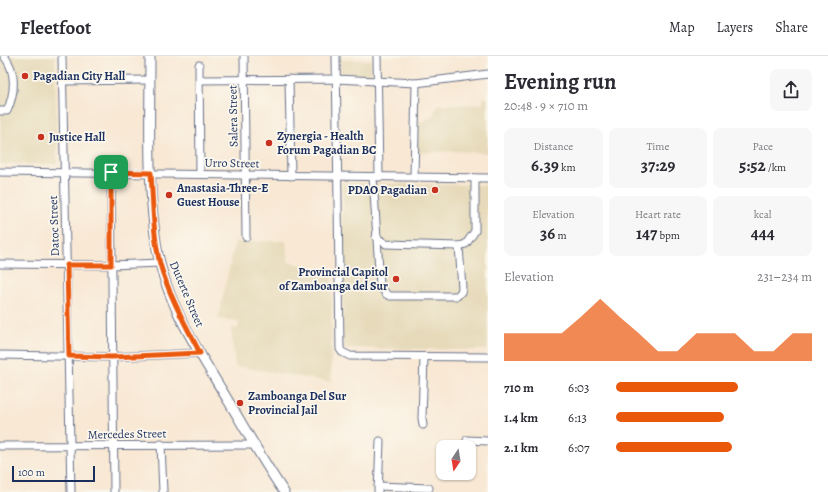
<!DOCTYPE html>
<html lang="en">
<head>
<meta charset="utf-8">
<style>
  body { margin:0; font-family:Alegreya,serif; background:#f7f7f7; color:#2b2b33; height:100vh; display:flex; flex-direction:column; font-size:15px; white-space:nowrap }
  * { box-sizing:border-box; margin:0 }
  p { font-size:13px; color:#7c7c81 }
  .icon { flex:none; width:22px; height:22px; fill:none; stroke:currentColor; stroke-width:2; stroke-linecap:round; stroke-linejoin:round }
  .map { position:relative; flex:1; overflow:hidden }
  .drawer { display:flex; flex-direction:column; background:#fff; width:340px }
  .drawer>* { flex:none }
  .needle { width:26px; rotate:192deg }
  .tools { position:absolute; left:436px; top:384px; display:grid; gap:8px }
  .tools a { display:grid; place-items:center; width:40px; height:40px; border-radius:8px; background:#fff; box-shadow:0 1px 3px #0004; font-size:20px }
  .scale { position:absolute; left:12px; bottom:10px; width:83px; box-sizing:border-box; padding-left:4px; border:2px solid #1b2f5e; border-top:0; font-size:11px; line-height:14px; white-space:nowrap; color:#1b2f5e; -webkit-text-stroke:3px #fbf7ec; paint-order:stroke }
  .pin { position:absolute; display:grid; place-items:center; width:34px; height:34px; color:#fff; margin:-17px; border-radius:8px; box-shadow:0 2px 6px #0006 }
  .round { display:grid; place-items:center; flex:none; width:42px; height:42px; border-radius:8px; background:#f7f7f7 }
  .head { display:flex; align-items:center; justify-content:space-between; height:68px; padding:0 16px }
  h1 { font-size:22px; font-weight:600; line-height:30px }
  .metrics { display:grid; grid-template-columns:repeat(3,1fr); gap:6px; height:68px; padding:4px 16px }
  .metrics div { display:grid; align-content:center; border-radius:8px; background:#f7f7f7; text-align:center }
  .metrics b { font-size:17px; font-weight:600 }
  .metrics small { font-size:11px; font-weight:400 }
  .metrics p { font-size:11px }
  .chart { height:112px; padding:8px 16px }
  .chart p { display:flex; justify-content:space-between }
  .chart svg { width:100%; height:72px; margin-top:4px; fill:#ea580c; opacity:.7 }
  ul { padding:0 16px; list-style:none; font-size:13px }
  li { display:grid; grid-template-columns:64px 48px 1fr; align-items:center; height:30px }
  li i { height:10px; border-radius:5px; background:#ea580c }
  header { display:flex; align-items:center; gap:24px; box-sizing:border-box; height:56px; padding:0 20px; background:#fff; border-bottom:1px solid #e1e1e2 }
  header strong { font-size:19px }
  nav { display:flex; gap:22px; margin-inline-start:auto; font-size:14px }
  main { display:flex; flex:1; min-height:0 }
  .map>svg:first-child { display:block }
  .built { fill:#e6daba }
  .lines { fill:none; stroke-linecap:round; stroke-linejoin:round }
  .minor-casing { stroke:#687087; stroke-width:9 }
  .major-casing { stroke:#687087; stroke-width:11 }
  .minor { stroke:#fff; stroke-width:7 }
  .major { stroke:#fff; stroke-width:9 }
  .route-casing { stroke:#fff; stroke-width:8 }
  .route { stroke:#ea580c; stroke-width:5 }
  .poi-dot { fill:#c8321e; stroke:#fbf7ec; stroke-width:1.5 }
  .labels { text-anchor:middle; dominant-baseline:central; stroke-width:3.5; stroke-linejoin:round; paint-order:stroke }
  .poi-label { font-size:12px; font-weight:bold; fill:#1b2f5e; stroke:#fbf7ec; text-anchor:start }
  .street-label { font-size:12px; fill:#1b2f5e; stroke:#fbf7ec }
</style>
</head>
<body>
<header>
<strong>Fleetfoot</strong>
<nav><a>Map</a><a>Layers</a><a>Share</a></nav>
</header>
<main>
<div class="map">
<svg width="488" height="436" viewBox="0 0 488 436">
  <rect width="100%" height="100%" fill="#fbf7ec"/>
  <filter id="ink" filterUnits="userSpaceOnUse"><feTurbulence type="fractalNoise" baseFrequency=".025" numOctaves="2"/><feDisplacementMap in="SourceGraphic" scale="8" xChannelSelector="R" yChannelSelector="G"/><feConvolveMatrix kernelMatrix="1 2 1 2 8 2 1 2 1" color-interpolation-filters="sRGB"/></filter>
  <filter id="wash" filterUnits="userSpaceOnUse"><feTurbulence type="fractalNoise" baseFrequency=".012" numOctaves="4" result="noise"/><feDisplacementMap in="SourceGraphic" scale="16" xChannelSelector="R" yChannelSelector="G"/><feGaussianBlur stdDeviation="0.9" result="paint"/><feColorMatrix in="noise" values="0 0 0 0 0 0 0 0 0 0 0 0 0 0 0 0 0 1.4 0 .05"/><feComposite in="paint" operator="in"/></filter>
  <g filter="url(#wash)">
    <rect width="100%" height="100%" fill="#f8e8d4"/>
    <g class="built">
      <polygon points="0,0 55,0 57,108 0,108"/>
      <polygon points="340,4 371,4 371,21 340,20"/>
      <polygon points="483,42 488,42 488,97 453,95 416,97 416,66 424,65 433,60 437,49 483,48"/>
      <polygon points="343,127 488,129 488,294 343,292"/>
      <polygon points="286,185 288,206 332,215 331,326 235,310 231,272 238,273 240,265 218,263 235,186"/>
    </g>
  </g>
  <g filter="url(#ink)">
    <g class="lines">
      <g class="minor-casing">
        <g id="minor">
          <polyline points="62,0 71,436"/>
          <polyline points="244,0 246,181"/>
          <polyline points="336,0 340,293 342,296 350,300 488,301"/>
          <polyline points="377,0 379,121"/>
          <polyline points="199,9 200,118"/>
          <polyline points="289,23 291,120"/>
          <polyline points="200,24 336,23 416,27 488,18"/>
          <polyline points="63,25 150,24"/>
          <path d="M0,55H7C15,37 17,16 4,0"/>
          <polyline points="0,116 488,122"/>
          <polyline points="111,116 114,436"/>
          <polyline points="373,121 380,229 386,238 390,240 457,240 461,236 462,232 459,190"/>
          <polyline points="414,121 416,27"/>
          <polyline points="376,181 386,188 459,190 466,188 475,175 475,122"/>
          <polyline points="0,208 111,209 160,207"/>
          <polyline points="0,299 112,301 200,297"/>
          <polyline points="423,369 422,362 424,301"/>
          <polyline points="467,384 488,385"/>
          <polyline points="161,388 163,436"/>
          <polyline points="0,390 254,389"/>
          <polyline points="378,430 429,432"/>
          <polyline points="378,436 380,385"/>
        </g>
      </g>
      <g class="major-casing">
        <path id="major" d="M150,0C150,64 147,130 157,193C166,248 201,299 229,346C247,376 264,407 284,436"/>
      </g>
      <use href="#minor" class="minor"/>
      <use href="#major" class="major"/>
    </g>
  </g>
  <g class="lines" filter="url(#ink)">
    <g class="route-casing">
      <path id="route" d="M111,116L151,117C153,147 153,179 160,208C169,239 185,268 200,297L112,301L69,300L67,209H111Z"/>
    </g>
    <use href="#route" class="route"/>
  </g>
  <g class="poi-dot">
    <circle cx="25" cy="20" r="4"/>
    <circle cx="41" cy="81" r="4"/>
    <circle cx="269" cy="87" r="4"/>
    <circle cx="435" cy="134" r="4"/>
    <circle cx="169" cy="139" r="4"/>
    <circle cx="396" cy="223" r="4"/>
    <circle cx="240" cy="347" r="4"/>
  </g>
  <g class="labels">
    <g class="poi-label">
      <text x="33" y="20">Pagadian City Hall</text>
      <text x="277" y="80">Zynergia - Health<tspan x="277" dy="14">Forum Pagadian BC</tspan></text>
      <text x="49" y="81">Justice Hall</text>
      <text x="177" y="132">Anastasia-Three-E<tspan x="177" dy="14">Guest House</tspan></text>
      <text x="427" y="134" text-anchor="end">PDAO Pagadian</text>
      <text x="388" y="216" text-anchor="end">Provincial Capitol<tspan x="388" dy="14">of Zamboanga del Sur</tspan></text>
      <text x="248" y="340">Zamboanga Del Sur<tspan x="248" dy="14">Provincial Jail</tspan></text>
    </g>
    <g class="street-label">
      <text transform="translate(233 60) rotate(-91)">Salera Street</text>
      <text transform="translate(232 107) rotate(1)">Urro Street</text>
      <text transform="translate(54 170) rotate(-92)">Datoc Street</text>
      <text transform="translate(187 238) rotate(67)">Duterte Street</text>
      <text transform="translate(127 378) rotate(-1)">Mercedes Street</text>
    </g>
  </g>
</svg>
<div class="tools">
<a><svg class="needle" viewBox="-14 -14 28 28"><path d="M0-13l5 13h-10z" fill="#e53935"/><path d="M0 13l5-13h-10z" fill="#7c7c81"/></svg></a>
</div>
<div class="scale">100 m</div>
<div class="pin" style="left:111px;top:116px;background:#1e9e55"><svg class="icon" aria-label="arrive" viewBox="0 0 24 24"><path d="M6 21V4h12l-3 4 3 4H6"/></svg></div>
</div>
<section class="drawer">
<div class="head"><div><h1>Evening run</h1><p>20:48 · 9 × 710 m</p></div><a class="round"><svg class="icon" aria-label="share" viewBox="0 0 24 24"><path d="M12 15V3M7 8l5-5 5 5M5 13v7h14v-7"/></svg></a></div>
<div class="metrics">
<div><p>Distance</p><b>6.39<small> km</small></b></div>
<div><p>Time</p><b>37:29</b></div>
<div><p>Pace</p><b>5:52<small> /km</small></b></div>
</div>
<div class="metrics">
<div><p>Elevation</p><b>36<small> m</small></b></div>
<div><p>Heart rate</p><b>147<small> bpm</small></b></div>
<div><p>kcal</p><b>444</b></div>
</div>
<div class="chart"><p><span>Elevation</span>231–234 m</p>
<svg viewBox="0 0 160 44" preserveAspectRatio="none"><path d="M0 44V27L10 27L20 27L30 27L40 17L50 6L60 17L70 27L80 38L90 38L100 27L110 27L120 27L130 38L140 38L150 27L160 27V44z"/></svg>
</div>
<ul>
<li><b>710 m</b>6:03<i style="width:62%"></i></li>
<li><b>1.4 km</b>6:13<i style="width:55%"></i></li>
<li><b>2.1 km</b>6:07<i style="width:59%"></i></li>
</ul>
</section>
</main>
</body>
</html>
